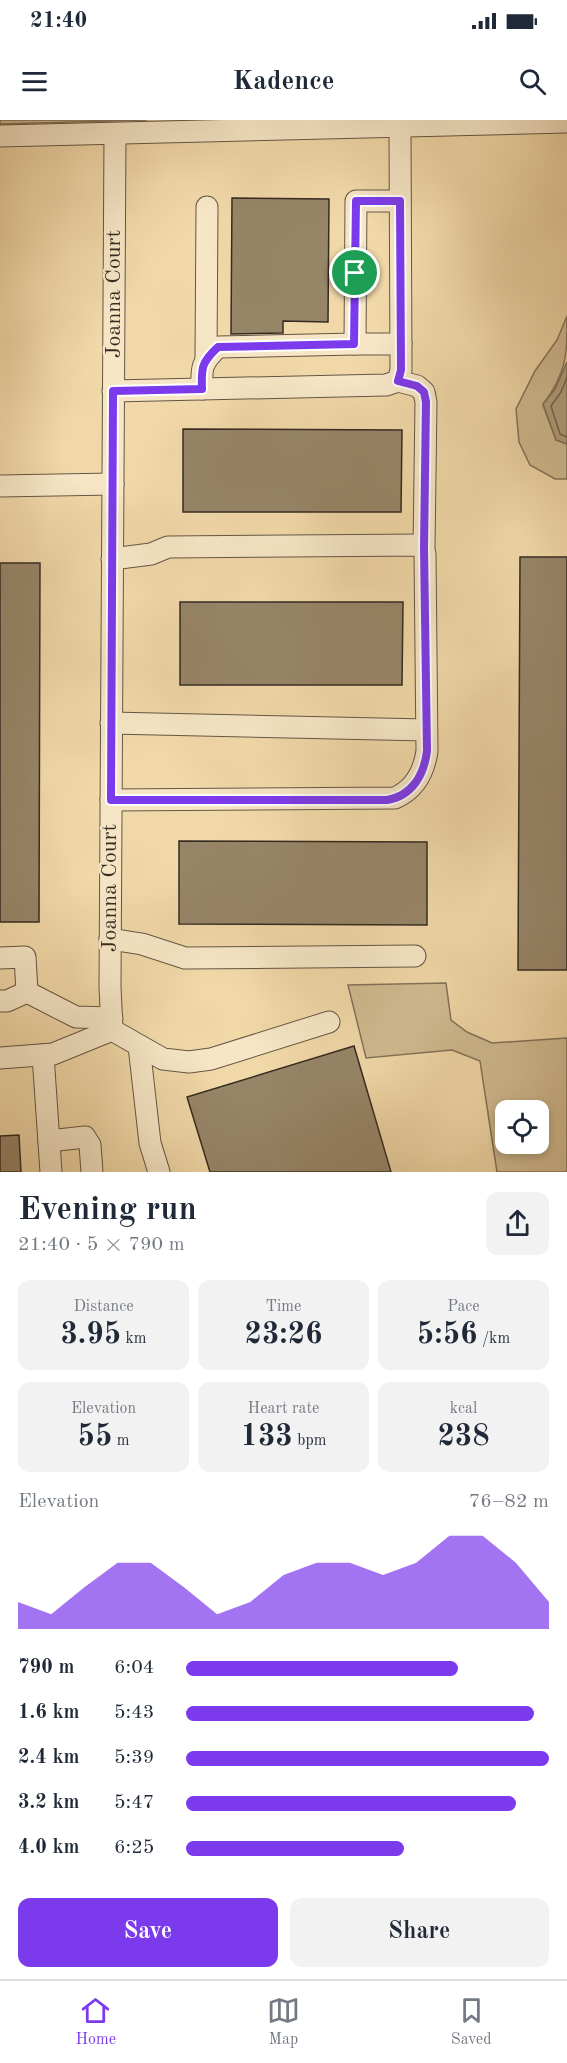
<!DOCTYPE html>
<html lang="en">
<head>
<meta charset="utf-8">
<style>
  body { margin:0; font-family:"Old Standard TT",serif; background:#f2f2f3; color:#1f2937; height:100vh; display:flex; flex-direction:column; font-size:22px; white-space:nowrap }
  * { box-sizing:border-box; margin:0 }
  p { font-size:20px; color:#747a83 }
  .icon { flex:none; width:33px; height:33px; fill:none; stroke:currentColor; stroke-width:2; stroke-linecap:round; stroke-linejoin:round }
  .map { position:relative; height:1052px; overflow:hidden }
  .drawer { display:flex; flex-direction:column; background:#fff; flex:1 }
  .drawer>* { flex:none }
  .buttons { position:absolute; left:495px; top:980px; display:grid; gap:12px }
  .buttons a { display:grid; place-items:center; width:54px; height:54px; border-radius:12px; background:#fff; box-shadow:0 3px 9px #0003; font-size:30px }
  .pin { position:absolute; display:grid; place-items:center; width:51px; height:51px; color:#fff; margin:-26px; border:3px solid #fff; border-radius:50%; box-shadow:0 2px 6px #0007 }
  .round { display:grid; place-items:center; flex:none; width:63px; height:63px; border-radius:12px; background:#f2f2f3 }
  .overview { display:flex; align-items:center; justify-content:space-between; height:102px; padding:0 18px }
  h1 { font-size:33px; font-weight:700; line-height:45px }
  .stats { display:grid; grid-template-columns:repeat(3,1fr); gap:9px; height:102px; padding:6px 18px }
  .stats div { display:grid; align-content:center; border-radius:12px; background:#f2f2f3; text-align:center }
  .stats b { font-size:30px; font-weight:700 }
  .stats small { font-size:16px; font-weight:400 }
  .stats p { font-size:16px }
  .chart { height:168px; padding:12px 18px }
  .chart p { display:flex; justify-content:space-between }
  .chart svg { width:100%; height:108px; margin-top:6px; fill:#7c3aed; opacity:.7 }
  .primary-button { display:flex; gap:12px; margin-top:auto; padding:12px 18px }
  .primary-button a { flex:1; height:69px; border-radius:12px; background:#7c3aed; color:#fff; font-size:24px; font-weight:700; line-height:69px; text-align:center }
  .primary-button a+a { background:#f2f2f3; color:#1f2937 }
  ul { padding:0 18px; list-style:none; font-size:20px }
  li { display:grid; grid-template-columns:96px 72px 1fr; align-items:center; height:45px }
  li i { height:15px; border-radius:8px; background:#7c3aed }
  .status { display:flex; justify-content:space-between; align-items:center; height:42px; padding:0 30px; background:#fff; direction:ltr }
  .status svg { height:16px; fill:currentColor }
  header { display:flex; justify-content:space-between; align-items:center; height:78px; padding:0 18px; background:#fff; font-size:27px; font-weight:700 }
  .tabs { display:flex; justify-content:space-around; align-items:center; height:84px; border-top:2px solid #e0e1e3; background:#fff; font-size:16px; color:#747a83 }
  .tabs a { display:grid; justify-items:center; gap:3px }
  .tabs .selected { color:#7c3aed }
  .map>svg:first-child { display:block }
  .green { fill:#d1bb91; stroke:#83735a; stroke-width:1.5; fill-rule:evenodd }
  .water { fill:#b19d7a; stroke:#7f6f57; stroke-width:1.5 }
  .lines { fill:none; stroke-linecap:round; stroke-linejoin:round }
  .shore { stroke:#73644e; stroke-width:1.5 }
  .building { fill:#978568; stroke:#352b22; stroke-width:1.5 }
  .minor-casing { stroke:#645644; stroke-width:23 }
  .minor { stroke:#f6e6c6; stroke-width:21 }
  .route-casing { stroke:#fff; stroke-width:12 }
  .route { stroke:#7c3aed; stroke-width:8 }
  .labels { text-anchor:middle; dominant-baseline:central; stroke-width:4.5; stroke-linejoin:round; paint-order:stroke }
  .street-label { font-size:22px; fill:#352b22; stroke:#f6e6c6 }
</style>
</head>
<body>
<div class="status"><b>21:40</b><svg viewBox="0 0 49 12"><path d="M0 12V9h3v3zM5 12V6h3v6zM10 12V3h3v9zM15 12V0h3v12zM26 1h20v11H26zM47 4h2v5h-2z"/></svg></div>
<header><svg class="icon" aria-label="menu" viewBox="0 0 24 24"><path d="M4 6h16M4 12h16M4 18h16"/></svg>Kadence<svg class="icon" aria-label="search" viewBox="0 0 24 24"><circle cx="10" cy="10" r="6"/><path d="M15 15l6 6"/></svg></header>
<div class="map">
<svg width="567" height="1052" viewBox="0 0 567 1052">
  <rect width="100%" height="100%" fill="#f1d8a8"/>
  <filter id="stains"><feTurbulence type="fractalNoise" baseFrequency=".00333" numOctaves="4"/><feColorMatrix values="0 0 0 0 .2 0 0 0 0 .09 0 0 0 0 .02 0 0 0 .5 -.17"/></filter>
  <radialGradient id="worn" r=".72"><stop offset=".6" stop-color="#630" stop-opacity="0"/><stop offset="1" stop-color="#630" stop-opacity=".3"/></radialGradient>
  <g class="green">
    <polygon points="0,0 147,0 0,4"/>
    <path d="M567,196C567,237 567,251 543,285L556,320L567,324V359H555L530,345L519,322L516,289L535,251L557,220Z"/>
    <path d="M446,863L451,900L467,912L492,923L567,918V1052H497L480,941L452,930L366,938L348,865ZM506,990H538V1023H506Z"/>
  </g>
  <polygon class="water" points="567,242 567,324 556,320 543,284 555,269"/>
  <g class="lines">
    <polyline class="shore" points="567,257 561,272 551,286 560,314 567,317"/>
  </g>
  <g class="building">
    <polygon points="232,78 329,79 328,202 283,201 283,213 231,214"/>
    <polygon points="183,309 402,310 401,392 183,392"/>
    <polygon points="520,437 567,437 567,850 518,850"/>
    <polygon points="0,443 40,443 39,802 0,802"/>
    <polygon points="180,482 403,482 402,565 180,565"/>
    <polygon points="179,721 427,722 427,805 179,804"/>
    <polygon points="354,926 391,1052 210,1052 187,977"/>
    <polygon points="19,1015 21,1052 0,1052 0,1016"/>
  </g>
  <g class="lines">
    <g class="minor-casing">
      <g id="minor">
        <polyline points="0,16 567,2"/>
        <polyline points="400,81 356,81 355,224 401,224"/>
        <polyline points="206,238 207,87"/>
        <polyline points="398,261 417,266 424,272 426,282 424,428"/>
        <path d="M202,269C201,247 202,242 218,227L355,224"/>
        <polyline points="113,271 386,265 398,261 401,250 400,7"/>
        <polyline points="0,366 113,364"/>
        <polyline points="111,603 426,610"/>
        <path d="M111,680L395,678C415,669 424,652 427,631L425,434L422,425L168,427L151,434L112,439"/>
        <polyline points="110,819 142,824 185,838 415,836"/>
        <polyline points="0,838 25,837 27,872"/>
        <polyline points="27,872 76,897 112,898"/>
        <polyline points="0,881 7,881 27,872"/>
        <polyline points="112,910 110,867 115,14"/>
        <polyline points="112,910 163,939 189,942 211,939 329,902"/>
        <polyline points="139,926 150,1023 159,1052"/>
        <polyline points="43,935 51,1052"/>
        <polyline points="0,938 53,934 112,910"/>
        <polyline points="49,1021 85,1017 90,1025 92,1052"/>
      </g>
    </g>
    <use href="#minor" class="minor"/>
  </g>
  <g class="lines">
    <g class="route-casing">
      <path id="route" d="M356,81H400L401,250L398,261L417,266L424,272L426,282L424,428L427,631C424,655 412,676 387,680H111L113,271L202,269C201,247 202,242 218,227L354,224Z"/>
    </g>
    <use href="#route" class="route"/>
  </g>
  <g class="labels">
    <g class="street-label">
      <text transform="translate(114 174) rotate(-90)">Joanna Court</text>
      <text transform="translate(110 768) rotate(-90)">Joanna Court</text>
    </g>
  </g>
  <rect width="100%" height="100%" filter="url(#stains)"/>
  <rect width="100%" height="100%" fill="url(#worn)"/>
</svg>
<div class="buttons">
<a><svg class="icon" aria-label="locate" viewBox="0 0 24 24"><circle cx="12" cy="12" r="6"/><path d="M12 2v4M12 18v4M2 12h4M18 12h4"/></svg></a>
</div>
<div class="pin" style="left:355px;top:153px;background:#1e9e55"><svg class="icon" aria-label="arrive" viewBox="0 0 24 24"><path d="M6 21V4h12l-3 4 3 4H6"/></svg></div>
</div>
<section class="drawer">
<div class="overview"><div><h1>Evening run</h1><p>21:40 · 5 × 790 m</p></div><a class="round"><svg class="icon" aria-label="share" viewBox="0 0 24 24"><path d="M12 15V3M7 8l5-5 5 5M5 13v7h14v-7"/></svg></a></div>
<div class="stats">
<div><p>Distance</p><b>3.95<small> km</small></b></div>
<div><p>Time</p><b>23:26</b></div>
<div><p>Pace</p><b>5:56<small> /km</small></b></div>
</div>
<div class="stats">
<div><p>Elevation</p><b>55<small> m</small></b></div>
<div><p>Heart rate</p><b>133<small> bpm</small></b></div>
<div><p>kcal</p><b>238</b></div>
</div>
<div class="chart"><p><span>Elevation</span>76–82 m</p>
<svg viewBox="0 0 160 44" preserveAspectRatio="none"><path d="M0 44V33L10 38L20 27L30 17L40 17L50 27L60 38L70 33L80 22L90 17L100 17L110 22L120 17L130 6L140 6L150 17L160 33V44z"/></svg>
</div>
<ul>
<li><b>790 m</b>6:04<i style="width:75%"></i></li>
<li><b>1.6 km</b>5:43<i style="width:96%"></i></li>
<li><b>2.4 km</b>5:39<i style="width:100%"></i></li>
<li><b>3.2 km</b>5:47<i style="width:91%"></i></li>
<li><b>4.0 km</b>6:25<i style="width:60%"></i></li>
</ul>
<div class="primary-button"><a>Save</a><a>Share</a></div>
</section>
<nav class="tabs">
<a class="selected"><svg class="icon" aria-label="home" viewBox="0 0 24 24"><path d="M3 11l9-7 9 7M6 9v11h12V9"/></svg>Home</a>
<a><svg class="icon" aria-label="map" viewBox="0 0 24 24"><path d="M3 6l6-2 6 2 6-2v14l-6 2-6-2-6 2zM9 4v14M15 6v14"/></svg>Map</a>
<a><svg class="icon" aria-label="saved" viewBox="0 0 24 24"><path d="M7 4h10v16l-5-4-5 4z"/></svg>Saved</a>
</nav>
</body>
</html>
